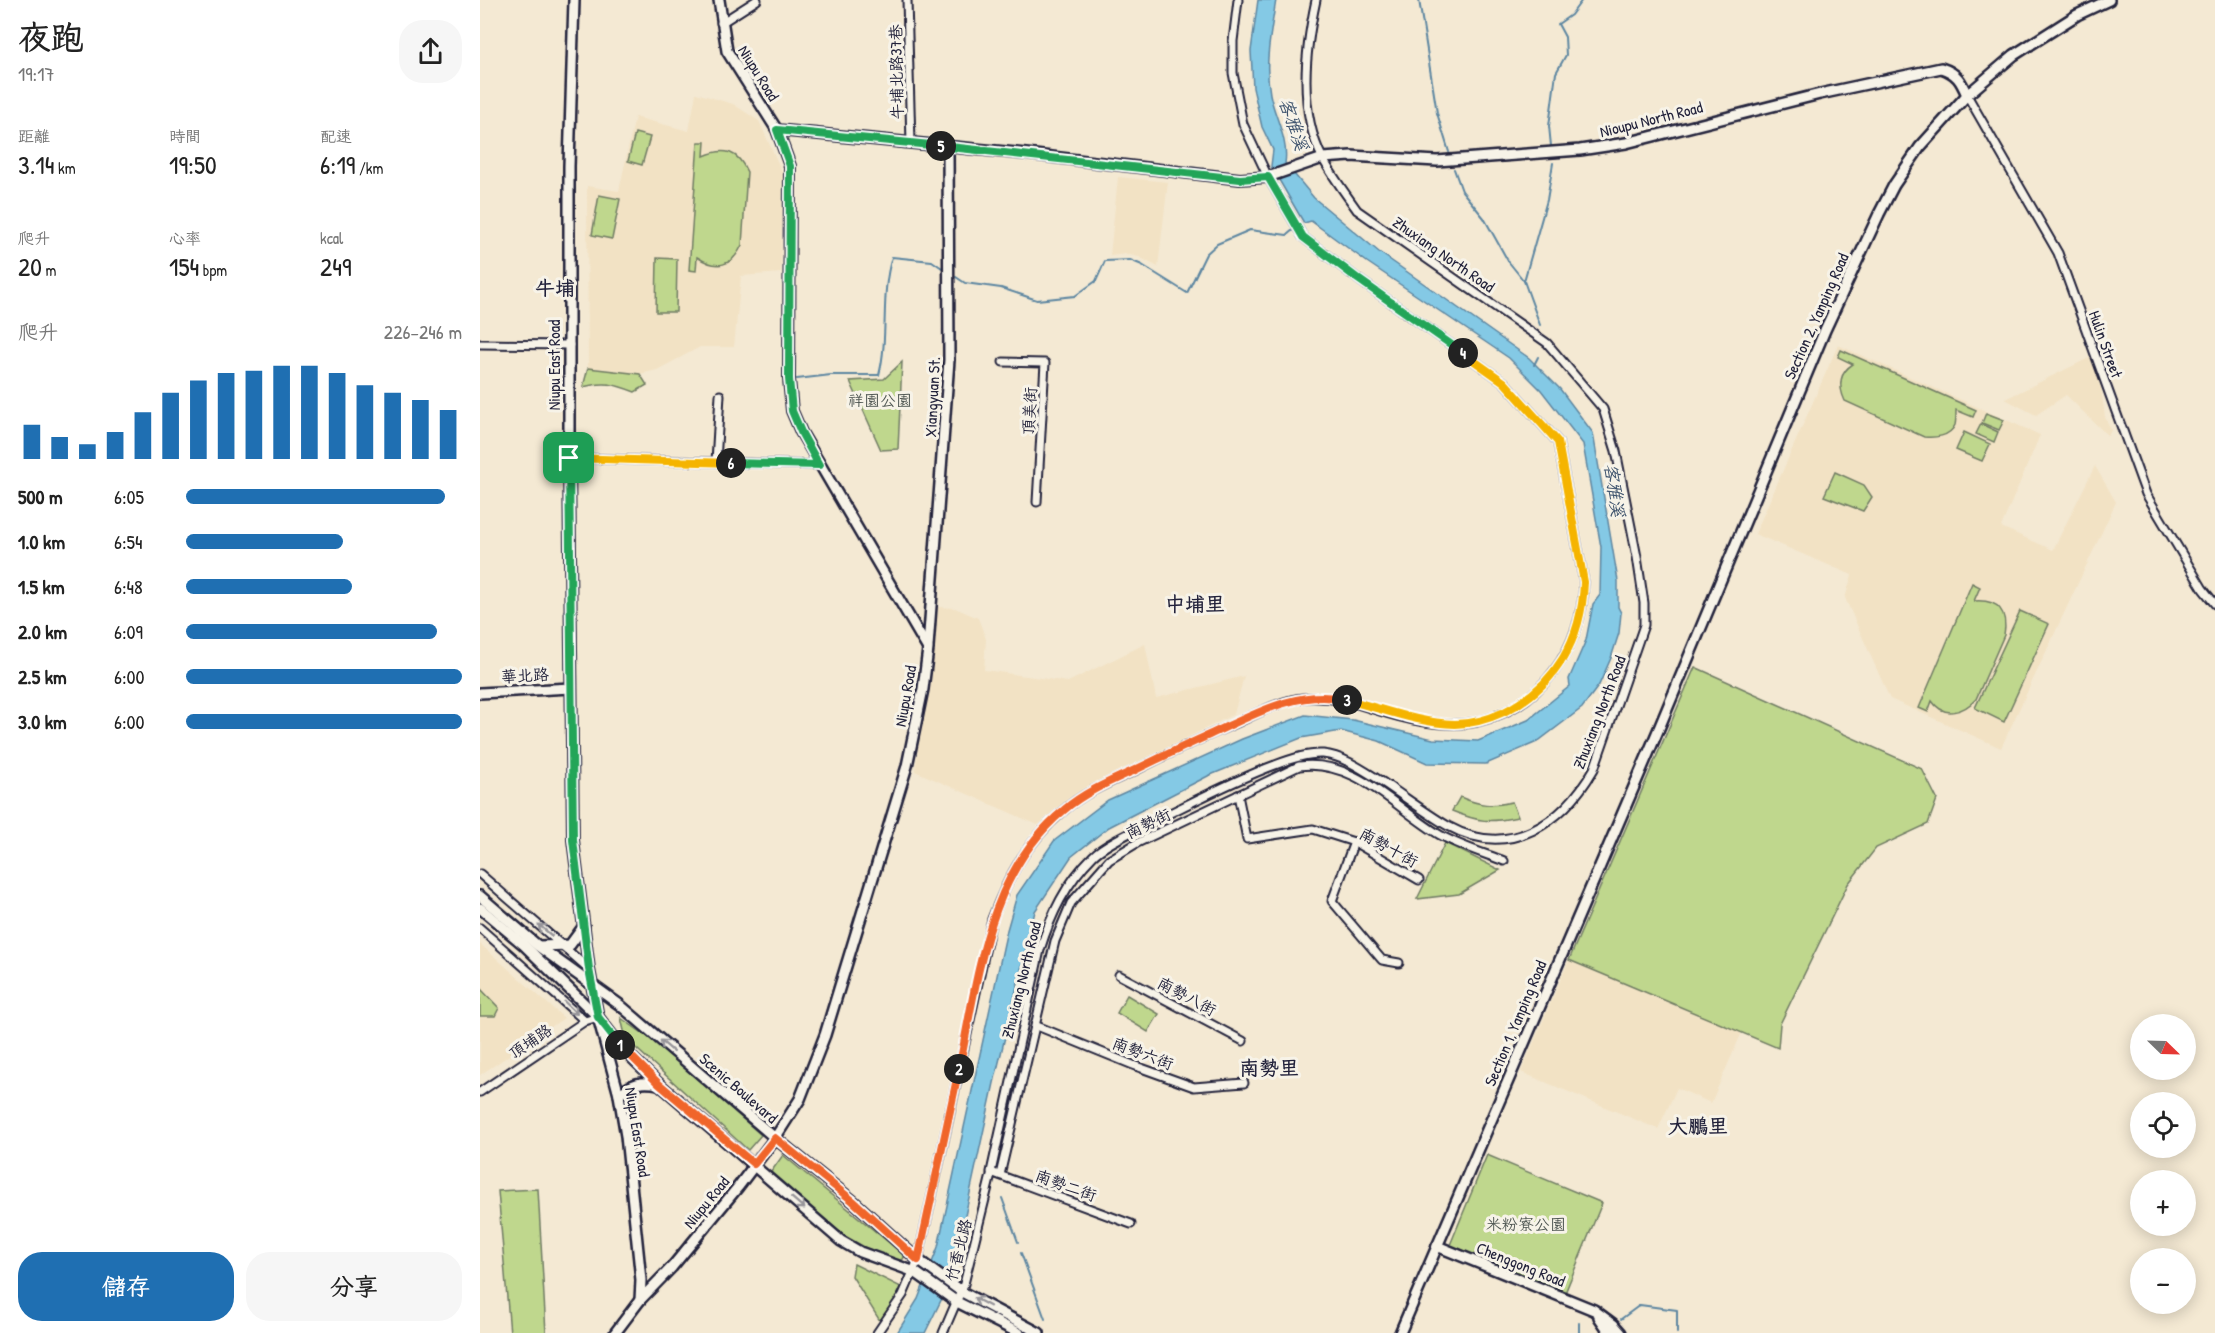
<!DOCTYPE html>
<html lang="zh-TW">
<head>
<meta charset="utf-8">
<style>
  body { margin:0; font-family:"Patrick Hand","LXGW WenKai TC",sans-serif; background:#f6f6f6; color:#222; height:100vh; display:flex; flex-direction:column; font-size:22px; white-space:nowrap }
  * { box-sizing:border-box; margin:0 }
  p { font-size:20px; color:#767676 }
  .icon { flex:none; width:33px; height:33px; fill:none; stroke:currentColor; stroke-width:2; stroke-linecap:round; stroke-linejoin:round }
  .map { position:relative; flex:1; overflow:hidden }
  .sheet { display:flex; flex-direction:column; background:#fff; width:480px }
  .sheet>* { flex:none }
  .needle { width:39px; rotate:113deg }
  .buttons { position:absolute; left:1650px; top:1014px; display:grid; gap:12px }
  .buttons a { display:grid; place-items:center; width:66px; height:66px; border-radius:50%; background:#fff; box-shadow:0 3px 15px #0003; font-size:30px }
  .pin { position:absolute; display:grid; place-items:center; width:51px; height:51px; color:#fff; margin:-26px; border-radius:12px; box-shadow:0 3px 9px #0006 }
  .km { position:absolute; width:30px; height:30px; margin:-15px; border-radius:50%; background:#222; color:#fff; font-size:16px; line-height:30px; text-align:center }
  .round { display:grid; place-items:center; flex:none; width:63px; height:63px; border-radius:24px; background:#f6f6f6 }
  .summary { display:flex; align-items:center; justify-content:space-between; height:102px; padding:0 18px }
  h1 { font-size:33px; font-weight:600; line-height:45px }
  .stats { display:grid; grid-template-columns:repeat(3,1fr); gap:9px; height:102px; padding:6px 18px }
  .stats div { display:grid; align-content:center }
  .stats b { font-size:26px; font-weight:600 }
  .stats small { font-size:16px; font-weight:400 }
  .stats p { font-size:16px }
  .chart { height:168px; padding:12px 18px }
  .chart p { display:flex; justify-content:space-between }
  .chart svg { width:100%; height:108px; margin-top:6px; stroke:#1f6fb2; stroke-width:6 }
  .action { display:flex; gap:12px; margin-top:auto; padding:12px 18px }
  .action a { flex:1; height:69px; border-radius:24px; background:#1f6fb2; color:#fff; font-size:24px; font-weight:600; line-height:69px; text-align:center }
  .action a+a { background:#f6f6f6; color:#222 }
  ul { padding:0 18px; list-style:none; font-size:20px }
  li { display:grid; grid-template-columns:96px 72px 1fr; align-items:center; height:45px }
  li i { height:15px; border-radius:8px; background:#1f6fb2 }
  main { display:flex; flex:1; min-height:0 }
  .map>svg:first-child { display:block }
  .built { fill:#f2e2c4 }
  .green { fill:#bfd78d; stroke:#707c64; stroke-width:1.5 }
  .water { fill:#84c9e5; stroke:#5d86a1; stroke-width:1.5 }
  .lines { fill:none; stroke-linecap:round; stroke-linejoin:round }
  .stream { stroke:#5d86a1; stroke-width:2 }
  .minor-casing { stroke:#22223b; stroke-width:11 }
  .tertiary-casing { stroke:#22223b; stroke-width:14 }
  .minor { stroke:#f7f3e8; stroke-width:7 }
  .tertiary { stroke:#f7f3e8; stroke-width:9 }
  .oneway { stroke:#97959a }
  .split-1-casing { stroke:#fff; stroke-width:12 }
  .split-2-casing { stroke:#fff; stroke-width:12 }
  .split-3-casing { stroke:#fff; stroke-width:12 }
  .split-4-casing { stroke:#fff; stroke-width:12 }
  .split-5-casing { stroke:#fff; stroke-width:12 }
  .split-6-casing { stroke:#fff; stroke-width:12 }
  .split-7-casing { stroke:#fff; stroke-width:12 }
  .split-1 { stroke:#22a559; stroke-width:8 }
  .split-2 { stroke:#f0652b; stroke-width:8 }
  .split-3 { stroke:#f0652b; stroke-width:8 }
  .split-4 { stroke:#f5b400; stroke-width:8 }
  .split-5 { stroke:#22a559; stroke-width:8 }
  .split-6 { stroke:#22a559; stroke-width:8 }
  .split-7 { stroke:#f5b400; stroke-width:8 }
  .labels { text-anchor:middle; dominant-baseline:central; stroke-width:6; stroke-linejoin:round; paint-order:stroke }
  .street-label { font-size:16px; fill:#22223b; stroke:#f7f3e8 }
  .park-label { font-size:16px; fill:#515854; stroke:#f7f3e8 }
  .water-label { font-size:18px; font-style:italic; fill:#3f546e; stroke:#f7f3e8 }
  .quarter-label { font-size:20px; font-weight:bold; fill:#22223b; stroke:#f7f3e8 }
</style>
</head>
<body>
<main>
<section class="sheet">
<div class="summary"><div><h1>夜跑</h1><p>19:17</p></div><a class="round"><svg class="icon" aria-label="share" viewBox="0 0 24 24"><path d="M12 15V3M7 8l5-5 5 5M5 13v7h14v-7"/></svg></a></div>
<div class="stats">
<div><p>距離</p><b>3.14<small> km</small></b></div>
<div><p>時間</p><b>19:50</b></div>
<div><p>配速</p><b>6:19<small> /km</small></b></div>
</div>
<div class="stats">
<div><p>爬升</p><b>20<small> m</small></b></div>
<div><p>心率</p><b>154<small> bpm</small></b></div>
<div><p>kcal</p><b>249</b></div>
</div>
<div class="chart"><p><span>爬升</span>226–246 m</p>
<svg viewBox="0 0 160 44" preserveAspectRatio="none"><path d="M5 44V30M15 44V35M25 44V38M35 44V33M45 44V25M55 44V17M65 44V12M75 44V9M85 44V8M95 44V6M105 44V6M115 44V9M125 44V14M135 44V17M145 44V20M155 44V24"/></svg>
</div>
<ul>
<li><b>500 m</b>6:05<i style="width:94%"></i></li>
<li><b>1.0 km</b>6:54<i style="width:57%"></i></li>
<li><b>1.5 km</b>6:48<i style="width:60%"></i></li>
<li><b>2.0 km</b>6:09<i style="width:91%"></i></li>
<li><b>2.5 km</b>6:00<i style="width:100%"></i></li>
<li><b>3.0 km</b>6:00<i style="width:100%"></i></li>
</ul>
<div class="action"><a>儲存</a><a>分享</a></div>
</section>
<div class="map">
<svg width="1735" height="1333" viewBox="0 0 1735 1333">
  <rect width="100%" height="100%" fill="#f4e9d3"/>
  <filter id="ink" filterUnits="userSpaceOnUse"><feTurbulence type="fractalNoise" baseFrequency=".0167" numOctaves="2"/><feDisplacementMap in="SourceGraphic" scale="12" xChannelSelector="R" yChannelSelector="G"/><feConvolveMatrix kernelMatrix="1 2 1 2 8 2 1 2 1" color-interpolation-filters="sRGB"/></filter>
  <g filter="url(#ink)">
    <g class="built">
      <polygon points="216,93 253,104 279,121 303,174 301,273 261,276 254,347 220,347 177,370 160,374 108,368 107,186 139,191 155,117 209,131"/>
      <polygon points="638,177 688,182 678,267 659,257 645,254 630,256"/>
      <polygon points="1358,345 1560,435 1521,527 1573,550 1615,466 1636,502 1521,748 1410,699 1365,598 1372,575 1275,534"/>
      <polygon points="1611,357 1620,381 1625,417 1631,430 1628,436 1586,395 1556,415 1525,399"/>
      <polygon points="458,607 475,608 498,618 506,639 504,670 588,682 665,644 676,698 764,676 754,714 602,791 558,825 435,771"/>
      <polygon points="0,944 84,1018 0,1075"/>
      <polygon points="1089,960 1262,1032 1231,1103 1197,1088 1178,1129 1041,1072"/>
    </g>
    <g class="green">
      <polygon points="155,133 170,137 162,165 148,161"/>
      <path d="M218,142H225L224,156C245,147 258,151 267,172L262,245C252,267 237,270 217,257L216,271L209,270Z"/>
      <polygon points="119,195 140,199 132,239 112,235"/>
      <polygon points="177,258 197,259 196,312 176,312"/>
      <path d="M1361,350L1496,410L1493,417L1476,410C1476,414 1476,421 1475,425C1470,437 1454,438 1444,437L1365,401C1358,386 1359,373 1373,364L1358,357Z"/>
      <polygon points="422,362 418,449 401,450 370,381 404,379"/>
      <path d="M108,368L160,374L167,385L155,392C134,384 125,381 103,387Z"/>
      <polygon points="1506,413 1524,420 1519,430 1502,423"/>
      <polygon points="1501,424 1518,432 1514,442 1496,434"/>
      <polygon points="1484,432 1510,444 1502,461 1476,450"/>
      <polygon points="1355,472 1384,485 1392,497 1383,511 1344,496"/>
      <path d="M1492,583L1500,587L1494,601C1519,599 1528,612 1524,635L1496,699C1484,712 1464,719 1452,701L1448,712L1439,708Z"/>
      <polygon points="1540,611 1569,624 1524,722 1495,708"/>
      <polygon points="1215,667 1442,769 1457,799 1448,824 1396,848 1368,884 1300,1024 1298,1048 1089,960"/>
      <path d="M980,797C999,805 1012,807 1032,802L1038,817C1009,823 999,822 972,811Z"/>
      <polygon points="965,843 1020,870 979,894 937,899"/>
      <polygon points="0,988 19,1008 15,1016 0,1016"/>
      <polygon points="647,995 679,1014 668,1032 637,1013"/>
      <polygon points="141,1018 175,1042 281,1135 268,1150 146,1039"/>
      <polygon points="303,1155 425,1256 421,1262 386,1248 365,1236 291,1172"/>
      <polygon points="1007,1155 1122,1203 1085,1293 970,1245"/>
      <polygon points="58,1189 66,1333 30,1333 18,1191"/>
      <polygon points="374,1264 421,1287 413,1304 400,1321 372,1276"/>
    </g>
    <path class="water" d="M778,0H796C791,32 784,62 790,94C794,116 809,140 805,163L834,198L899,252L1049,358L1080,389L1113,433L1138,581V607L1141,613L1139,633L1131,658L1119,685L1102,708L1057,742L1006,764L947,763L899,741L861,731L821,738L728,776L629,827L591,857L555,911L514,1083L471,1280L445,1333H417L438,1299L458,1247L527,930L537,895L574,841L628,800L762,739L825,715L873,720L953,739L998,741L1048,720L1090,686L1089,679L1106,640L1113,604L1120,595L1121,547L1103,444L1061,390L1029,358L887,262L831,221L824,223L791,166L793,150L782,127L773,88L771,51Z"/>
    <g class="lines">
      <g class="stream">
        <polyline points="939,0 957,113 969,152"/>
        <polyline points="1071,146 1069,126 1076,73 1086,55 1085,37 1078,24 1091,15 1102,0"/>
        <polyline points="974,169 982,191 1004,218 1028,261 1044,281"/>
        <polyline points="476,277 485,283 521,288 557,300 595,296 616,281 625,261 650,260 662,265 707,293 726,254 737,244 770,230 807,235 814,229"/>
        <polyline points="1060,325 1044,281 1067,200 1073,163"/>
        <polyline points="1054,365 1058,357"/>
        <path d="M317,379L351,375H399C409,336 400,295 412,257L452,261L462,268"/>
        <polyline points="522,1198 538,1242"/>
        <polyline points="541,1253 565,1319"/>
        <polyline points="1141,1319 1160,1305 1197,1310 1197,1333"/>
        <polyline points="1099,1333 1099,1323"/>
      </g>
      <g class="minor-casing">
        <g id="minor">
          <polyline points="427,0 431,143"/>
          <polyline points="241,23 277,0"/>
          <polyline points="1487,95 1578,253 1666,494 1723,589 1735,604"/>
          <polyline points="0,344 90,345"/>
          <polyline points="523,362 565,363 557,502"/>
          <polyline points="89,458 339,465"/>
          <polyline points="236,462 240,395"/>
          <polyline points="758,795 767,839 833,829 874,842 939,880"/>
          <polyline points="874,842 852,901 902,960 919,963"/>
          <polyline points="0,874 109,969"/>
          <polyline points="0,928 105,1021"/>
          <polyline points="639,975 763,1041"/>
          <polyline points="557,1026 653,1065 714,1087 764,1083"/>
          <polyline points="0,1092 105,1021 118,1017"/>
          <path d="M520,1175L575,941L591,903L629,860L657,843L819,766C875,758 916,809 960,835C980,846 1003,853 1024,861"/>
          <path d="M651,1224L511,1172L560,950C571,914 586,883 613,856C626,843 658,829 676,820C715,801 754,780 795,765C810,759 827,753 843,754C865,756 886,772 904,783C925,797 946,813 968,826C1030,860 1083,823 1114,769L1164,625V603L1157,557L1136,451L1123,409L1067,343L877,210C865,193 853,177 843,159C818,111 825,51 836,0"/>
          <path d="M397,1333L423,1295L438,1260L512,919C529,875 546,843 583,811C603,793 630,782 654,771C686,755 719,739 752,725C775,715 799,700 824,698C871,695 896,714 939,721C957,724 978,726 997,722C1063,706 1102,647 1104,582L1078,442L1024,382L878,279L823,237L788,177L763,124L753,73V41L758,0"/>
          <polyline points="463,1333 484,1284 512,1171"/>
        </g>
      </g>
      <g class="tertiary-casing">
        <g id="tertiary">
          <polyline points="94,0 89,166 89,458 93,840 109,969 118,1017 139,1095 146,1136 161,1280 160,1300"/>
          <path d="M297,130L546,154L760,179L788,177L843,158L871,156L957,161L1100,150L1146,143L1340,94L1461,68C1477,73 1481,81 1487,95"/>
          <polyline points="448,647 469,360 468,147"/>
          <polyline points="0,693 91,688"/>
          <polyline points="0,896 58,946 140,1005 295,1138 373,1201 438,1260 482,1292 559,1333"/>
          <polyline points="0,908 44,945 118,1017 141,1047 179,1084 361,1241 380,1252 435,1272 477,1302 539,1333"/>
          <polyline points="59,946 90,945 104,926"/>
          <path d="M139,1095C152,1083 161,1081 179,1084"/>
          <polyline points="957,1246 1114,1310 1133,1324 1141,1333"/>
          <polyline points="1119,1317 1130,1333"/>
          <polyline points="135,1333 160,1300 192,1267 258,1187 295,1138 320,1099 345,1035 427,766 443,689 448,649 321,432 312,411 309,379 310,166 297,130 247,51 239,0"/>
          <polyline points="920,1333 1180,726 1345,330 1399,214 1414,185 1440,147 1487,95 1534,55 1597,15 1629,0"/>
        </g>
      </g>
      <use href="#minor" class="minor"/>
      <use href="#tertiary" class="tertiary"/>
    </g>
    <defs><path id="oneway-shaft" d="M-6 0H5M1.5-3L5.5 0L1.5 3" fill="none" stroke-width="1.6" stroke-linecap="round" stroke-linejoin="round" transform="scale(1.5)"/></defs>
    <g class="oneway">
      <use href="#oneway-shaft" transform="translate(65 930) rotate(-140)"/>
      <use href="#oneway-shaft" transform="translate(91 1008) rotate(44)"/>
      <use href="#oneway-shaft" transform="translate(187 1046) rotate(-139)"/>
      <use href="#oneway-shaft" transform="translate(318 1203) rotate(41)"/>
      <use href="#oneway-shaft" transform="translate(502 1302) rotate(-152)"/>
    </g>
  </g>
  <g class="lines" filter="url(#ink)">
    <g class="split-1-casing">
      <polyline id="split-1" points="89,458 93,840 109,969 118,1017 140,1045"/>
    </g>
    <g class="split-2-casing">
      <polyline id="split-2" points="140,1045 179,1084 274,1164 295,1138 373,1201 438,1260 479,1069"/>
    </g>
    <g class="split-3-casing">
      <path id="split-3" d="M479,1069C498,978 507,873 584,810C605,792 631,781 655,770C680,758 704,746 729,735C773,715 818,688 867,700"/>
    </g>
    <g class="split-4-casing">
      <path id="split-4" d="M867,700C904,709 937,723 975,724C992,724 1009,719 1024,712C1076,686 1102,639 1104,582L1078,442L1024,382L983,353"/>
    </g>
    <g class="split-5-casing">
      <polyline id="split-5" points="461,146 760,179 788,177 823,237 878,279 983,353"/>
    </g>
    <g class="split-6-casing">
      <polyline id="split-6" points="251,463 339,465 321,432 312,411 309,379 310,166 297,130 461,146"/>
    </g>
    <g class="split-7-casing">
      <polyline id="split-7" points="89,458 251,463"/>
    </g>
    <use href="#split-1" class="split-1"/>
    <use href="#split-2" class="split-2"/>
    <use href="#split-3" class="split-3"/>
    <use href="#split-4" class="split-4"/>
    <use href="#split-5" class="split-5"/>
    <use href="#split-6" class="split-6"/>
    <use href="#split-7" class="split-7"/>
  </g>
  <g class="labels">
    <g class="street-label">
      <text transform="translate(416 72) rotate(-91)">牛埔北路37巷</text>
      <text transform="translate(279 73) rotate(58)">Niupu Road</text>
      <text transform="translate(1171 119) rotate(-14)">Nioupu North Road</text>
      <text transform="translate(964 254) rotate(35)">Zhuxiang North Road</text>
      <text transform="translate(1336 316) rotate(-66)">Section 2, Yanping Road</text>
      <text transform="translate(1626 344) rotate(70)">Hulin Street</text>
      <text transform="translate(74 365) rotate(-90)">Niupu East Road</text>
      <text transform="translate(452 397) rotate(-87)">Xiangyuan St.</text>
      <text transform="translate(549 411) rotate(-87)">頂美街</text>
      <text transform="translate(45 675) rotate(-3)">華北路</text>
      <text transform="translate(425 696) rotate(-80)">Niupu Road</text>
      <text transform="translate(1119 712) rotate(-69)">Zhuxiang North Road</text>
      <text transform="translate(668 823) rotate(-26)">南勢街</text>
      <text transform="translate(909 847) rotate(29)">南勢十街</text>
      <text transform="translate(541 980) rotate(-76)">Zhuxiang North Road</text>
      <text transform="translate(707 996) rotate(28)">南勢八街</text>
      <text transform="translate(1035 1023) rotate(-67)">Section 1, Yanping Road</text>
      <text transform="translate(50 1041) rotate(-34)">頂埔路</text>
      <text transform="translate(663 1053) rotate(21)">南勢六街</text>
      <text transform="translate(259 1088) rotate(41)">Scenic Boulevard</text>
      <text transform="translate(158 1132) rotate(81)">Niupu East Road</text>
      <text transform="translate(586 1185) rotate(20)">南勢二街</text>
      <text transform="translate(226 1202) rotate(-51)">Niupu Road</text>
      <text transform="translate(478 1250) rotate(-76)">竹香北路</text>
      <text transform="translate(1041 1264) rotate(22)">Chenggong Road</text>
    </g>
    <g class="park-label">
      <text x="400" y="400">祥園公園</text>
      <text x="1046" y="1224">米粉寮公園</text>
    </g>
    <g class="water-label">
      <text transform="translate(814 124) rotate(71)">客雅溪</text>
      <text transform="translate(1135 490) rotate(82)">客雅溪</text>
    </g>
    <g class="quarter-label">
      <text x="75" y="287">牛埔</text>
      <text x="715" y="603">中埔里</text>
      <text x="789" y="1067">南勢里</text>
      <text x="1218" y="1125">大鵬里</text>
    </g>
  </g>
</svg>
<div class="buttons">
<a><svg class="needle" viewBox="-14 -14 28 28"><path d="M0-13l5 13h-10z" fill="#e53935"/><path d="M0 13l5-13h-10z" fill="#767676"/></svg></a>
<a><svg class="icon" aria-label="locate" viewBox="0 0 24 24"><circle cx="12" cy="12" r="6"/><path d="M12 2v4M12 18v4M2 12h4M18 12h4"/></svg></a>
<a>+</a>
<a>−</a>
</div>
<div class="pin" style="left:89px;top:458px;background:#1e9e55"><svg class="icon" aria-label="arrive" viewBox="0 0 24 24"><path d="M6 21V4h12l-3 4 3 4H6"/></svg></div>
<b class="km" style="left:140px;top:1045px">1</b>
<b class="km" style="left:479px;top:1069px">2</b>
<b class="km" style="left:867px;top:700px">3</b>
<b class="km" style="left:983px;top:353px">4</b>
<b class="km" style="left:461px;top:146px">5</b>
<b class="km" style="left:251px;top:463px">6</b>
</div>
</main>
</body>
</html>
